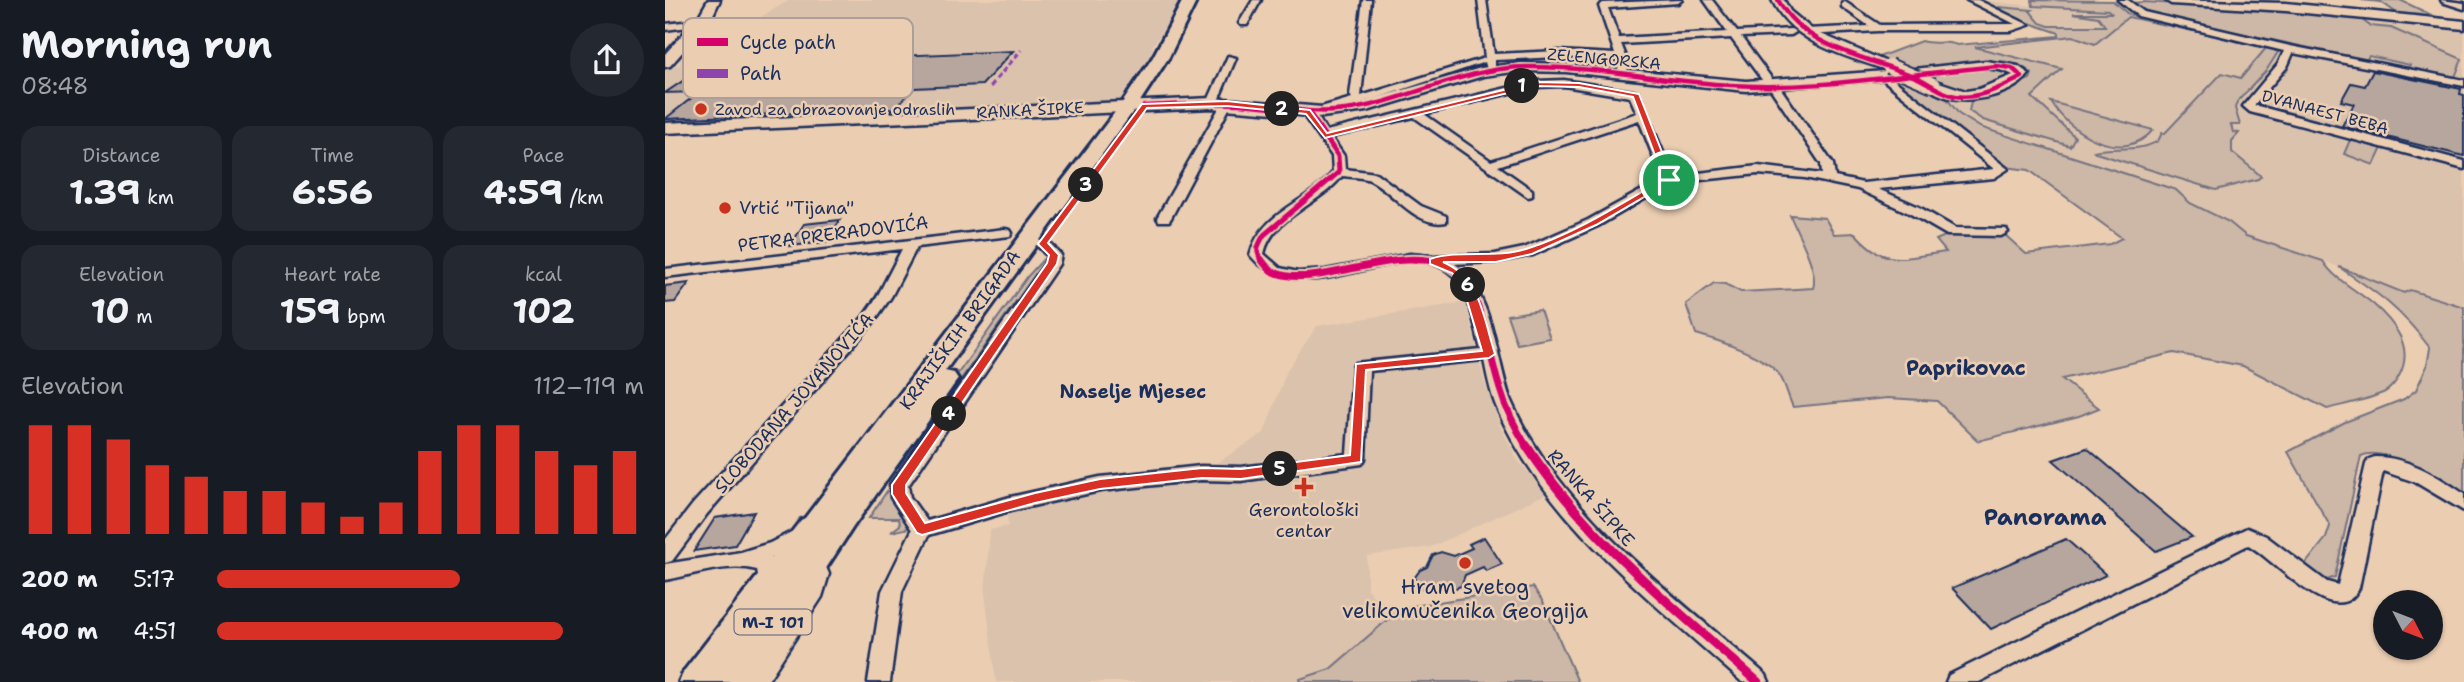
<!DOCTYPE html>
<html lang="en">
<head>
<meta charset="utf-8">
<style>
  body { margin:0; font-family:"Shantell Sans",sans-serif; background:#242831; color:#f1f3f6; height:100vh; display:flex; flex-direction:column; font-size:26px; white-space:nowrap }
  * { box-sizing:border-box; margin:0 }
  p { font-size:23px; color:#9ea1a6 }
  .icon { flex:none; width:38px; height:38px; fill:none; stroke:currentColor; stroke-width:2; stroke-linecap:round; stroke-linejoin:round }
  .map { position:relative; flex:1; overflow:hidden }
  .details { display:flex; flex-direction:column; background:#171b24; width:665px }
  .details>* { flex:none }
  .needle { width:46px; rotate:132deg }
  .controls { position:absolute; left:1708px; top:590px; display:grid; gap:14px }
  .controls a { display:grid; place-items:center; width:70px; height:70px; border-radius:50%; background:#171b24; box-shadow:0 2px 5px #0004; font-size:35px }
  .pin { position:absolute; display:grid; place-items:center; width:60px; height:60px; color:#fff; margin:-30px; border:4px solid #fff; border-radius:50%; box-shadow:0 2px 7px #0007 }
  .km { position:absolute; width:35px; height:35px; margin:-18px; border-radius:50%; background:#222; color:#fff; font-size:19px; line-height:35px; text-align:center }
  .round { display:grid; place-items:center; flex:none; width:74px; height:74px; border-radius:37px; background:#242831 }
  .summary { display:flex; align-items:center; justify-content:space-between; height:119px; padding:0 21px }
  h1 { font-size:38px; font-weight:700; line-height:52px }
  .metrics { display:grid; grid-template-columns:repeat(3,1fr); gap:10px; height:119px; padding:7px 21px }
  .metrics div { display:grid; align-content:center; border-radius:18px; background:#242831; text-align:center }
  .metrics b { font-size:35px; font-weight:700 }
  .metrics small { font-size:19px; font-weight:400 }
  .metrics p { font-size:19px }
  .chart { height:196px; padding:14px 21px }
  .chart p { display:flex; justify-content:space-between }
  .chart svg { width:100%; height:126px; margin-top:7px; stroke:#d93025; stroke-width:6 }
  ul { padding:0 21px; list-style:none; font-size:23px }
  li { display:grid; grid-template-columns:112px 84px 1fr; align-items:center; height:52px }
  li i { height:18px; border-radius:9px; background:#d93025 }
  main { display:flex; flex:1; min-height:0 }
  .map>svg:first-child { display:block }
  .built { fill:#dbc2ac }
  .green { fill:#cdb7a6; stroke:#747382; stroke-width:2 }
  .building { fill:#b7a69d; stroke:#1b2f5e; stroke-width:2 }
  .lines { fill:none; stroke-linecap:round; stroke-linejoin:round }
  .street-casing { stroke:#1b2f5e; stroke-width:5 }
  .secondary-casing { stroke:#1b2f5e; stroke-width:5 }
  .primary-casing { stroke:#1b2f5e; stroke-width:6 }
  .street { fill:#ebceb2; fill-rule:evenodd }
  .secondary { fill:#ebceb2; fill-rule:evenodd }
  .primary { fill:#ebceb2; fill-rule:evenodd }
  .secondary-bridge-casing { stroke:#1b2f5e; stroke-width:18; stroke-linecap:butt }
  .secondary-bridge { stroke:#ebceb2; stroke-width:14 }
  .quiet { stroke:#8e44ad; stroke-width:3.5; stroke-dasharray:6 3.5; stroke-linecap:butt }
  .cycleway-far3-casing { stroke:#ebceb2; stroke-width:7 }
  .cycleway-far2-casing { stroke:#ebceb2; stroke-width:9 }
  .cycleway-far1-casing { stroke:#ebceb2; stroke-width:11 }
  .cycleway-casing { stroke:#ebceb2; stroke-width:13 }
  .cycleway-far3 { stroke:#d6006c; stroke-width:4.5 }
  .cycleway-far2 { stroke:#d6006c; stroke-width:5 }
  .cycleway-far1 { stroke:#d6006c; stroke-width:7 }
  .cycleway { stroke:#d6006c; stroke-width:9 }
  .route { fill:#d93025; stroke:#fff; stroke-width:2; fill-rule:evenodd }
  .poi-dot { fill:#c8321e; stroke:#ebceb2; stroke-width:2.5 }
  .labels { text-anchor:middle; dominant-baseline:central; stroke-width:5; stroke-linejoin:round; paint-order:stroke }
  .far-street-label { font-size:16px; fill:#1b2f5e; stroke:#ebceb2 }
  .far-poi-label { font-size:16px; fill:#1b2f5e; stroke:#ebceb2; text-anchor:start }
  .shield { fill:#ebceb2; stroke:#595f77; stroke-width:2 }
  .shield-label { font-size:16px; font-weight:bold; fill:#1b2f5e }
  .poi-label { font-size:18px; fill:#1b2f5e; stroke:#ebceb2; text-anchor:start }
  .street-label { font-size:18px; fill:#1b2f5e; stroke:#ebceb2 }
  .neighbourhood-label { font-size:19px; font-weight:bold; fill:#1b2f5e; stroke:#ebceb2 }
  .quarter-label { font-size:21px; font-weight:bold; fill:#1b2f5e; stroke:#ebceb2 }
  .near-poi-label { font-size:21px; fill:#1b2f5e; stroke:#ebceb2 }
  .near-neighbourhood-label { font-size:23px; font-weight:bold; fill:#1b2f5e; stroke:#ebceb2 }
  .key { fill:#ebceb2; stroke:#ad9e99; stroke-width:2 }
  .key-label { font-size:19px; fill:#1b2f5e }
</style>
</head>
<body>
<main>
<section class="details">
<div class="summary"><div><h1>Morning run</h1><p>08:48</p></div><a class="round"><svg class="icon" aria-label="share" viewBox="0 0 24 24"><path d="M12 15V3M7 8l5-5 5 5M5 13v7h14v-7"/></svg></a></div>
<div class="metrics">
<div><p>Distance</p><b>1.39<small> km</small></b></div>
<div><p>Time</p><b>6:56</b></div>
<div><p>Pace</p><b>4:59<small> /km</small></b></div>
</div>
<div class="metrics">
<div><p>Elevation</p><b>10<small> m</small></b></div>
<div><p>Heart rate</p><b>159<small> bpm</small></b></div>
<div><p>kcal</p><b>102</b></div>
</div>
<div class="chart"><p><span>Elevation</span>112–119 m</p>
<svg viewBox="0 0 160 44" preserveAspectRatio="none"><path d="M5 44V6M15 44V6M25 44V11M35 44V20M45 44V24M55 44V29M65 44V29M75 44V33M85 44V38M95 44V33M105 44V15M115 44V6M125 44V6M135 44V15M145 44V20M155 44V15"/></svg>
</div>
<ul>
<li><b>200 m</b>5:17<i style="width:57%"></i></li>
<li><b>400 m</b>4:51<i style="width:81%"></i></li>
</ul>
</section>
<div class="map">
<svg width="1799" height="682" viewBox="0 0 1799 682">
  <rect width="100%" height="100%" fill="#ebceb2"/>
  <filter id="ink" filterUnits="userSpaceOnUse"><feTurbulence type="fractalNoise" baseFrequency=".0143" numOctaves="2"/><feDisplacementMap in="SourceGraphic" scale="14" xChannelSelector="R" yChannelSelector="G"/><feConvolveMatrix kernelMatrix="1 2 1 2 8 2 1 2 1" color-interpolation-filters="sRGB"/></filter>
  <g filter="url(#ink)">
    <g class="built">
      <polygon points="125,0 519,0 488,45 485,64 463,96 454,101 0,126 0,67 14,65 16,61 5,62 39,25 94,18"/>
      <polygon points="1312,0 1367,6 1367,0 1455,0 1590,7 1799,27 1799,307 1745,290 1739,293 1648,257 1581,236 1564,222 1525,203 1511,190 1302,121 1283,100 1303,101 1355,83 1364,74 1356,67 1329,61 1292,45 1394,36 1394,33 1332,12"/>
      <polygon points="834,57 922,57 919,68 831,67 830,60"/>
      <polygon points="801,302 819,381 835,426 853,461 883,493 766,547 702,556 702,589 711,599 736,608 665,669 635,679 634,682 331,682 320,593 325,530 343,526 342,510 427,480 547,466 599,433 622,370 652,326"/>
    </g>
    <g class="green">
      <path d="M1367,0L1448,1L1463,14L1528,31L1463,17L1430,44L1408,36L1310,47L1397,69L1367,97L1410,137L1405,146L1318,120L1304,111L1306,102L1365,79L1367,74C1337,44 1279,76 1242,70C1232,68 1221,62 1211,58L1256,41C1269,45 1279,40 1292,45L1394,36V33L1332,12L1334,7L1367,10L1365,11L1375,23L1384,26H1440L1433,17L1408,13H1446L1443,10L1368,6Z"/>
      <polygon points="1696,0 1735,0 1777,20 1736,16 1716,2"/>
      <polygon points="1479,2 1634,11 1696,19 1705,26 1726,28 1797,59 1790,77 1744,68 1745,65 1704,56 1701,60 1489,15 1469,5 1470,3"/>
      <path d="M1547,35L1602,46L1613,52L1601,71L1572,102L1570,108L1575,125H1566L1568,132L1574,133L1567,141V152L1596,176L1593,179L1551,190L1431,153L1429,151C1452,146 1472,153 1493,141L1497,133H1500L1557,73L1576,78L1601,48Z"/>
      <polygon points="1331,68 1348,74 1348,76 1303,93 1256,76"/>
      <path d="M1242,77L1283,100L1294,114L1315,127L1511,190L1525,203L1564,222L1581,236L1658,261C1669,279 1690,289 1707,303C1729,322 1750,347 1734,376C1731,382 1726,388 1720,392C1703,400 1681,404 1662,409L1578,366L1509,353L1397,379L1434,408L1414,416L1313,441L1272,401L1223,398L1128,407C1123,397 1121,385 1115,376C1104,357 1052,340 1031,334L1021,304L1049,283L1060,284L1076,292L1148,288C1154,270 1132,233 1125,215L1160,218L1169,234L1190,233C1221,269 1239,257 1281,252L1271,240L1285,234H1339L1361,254L1445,244L1457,238L1364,170L1340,167L1226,79Z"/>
      <path d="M1386,102L1488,130C1458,165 1405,134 1386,102Z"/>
      <polygon points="1685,140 1717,148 1709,165 1679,154"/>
      <polygon points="382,255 382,257 249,446 261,418 363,276"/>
      <path d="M1674,267L1739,293L1745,290L1799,307V498C1776,483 1723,444 1696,456L1670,577L1657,582L1638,567L1661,538L1665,526L1623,452L1680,422L1739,399L1751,390L1762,366L1765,348C1735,308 1714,294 1674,267Z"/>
      <polygon points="875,310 885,338 852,344 842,315"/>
      <polygon points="222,491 225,491 228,501 244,528 226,532 235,525 234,518 204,518"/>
      <polygon points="868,587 878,602 913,682 634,682 635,679 665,669 736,608"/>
    </g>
    <g class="building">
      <polygon points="348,51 317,85 249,88 229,109 0,119 34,92 0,93 43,64"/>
      <polygon points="1708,71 1796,89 1795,94 1799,95 1799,156 1677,126 1689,104 1676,101 1686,83 1700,86"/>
      <polygon points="175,220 162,242 125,246 139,224"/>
      <polygon points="24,283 10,302 0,303 0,286"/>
      <polygon points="1422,448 1527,537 1491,551 1388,460"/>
      <polygon points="89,512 70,545 29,551 50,518"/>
      <polygon points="819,537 837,564 821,571 818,567 800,575 796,586 788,589 776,586 767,590 757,589 749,584 750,577 755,570 762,567 768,555 776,552 789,556 807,548 804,544"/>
      <polygon points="1401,539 1441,575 1326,629 1287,588"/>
    </g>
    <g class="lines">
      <g class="street-casing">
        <g id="street">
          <polygon points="588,0 596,0 582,25 576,25 574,23"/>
          <path d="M698,0H706L696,96L820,58L813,0H821L829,54L894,51L950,54L934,6L938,3L1017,0L1013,3L943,8L954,38L1062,32L1039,0H1047L1072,32L1126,29L1131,32L1126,35L1076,37L1107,79L1102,82L1098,81L1066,38L956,44L962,59L963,76L954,74L952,60L894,57L830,60V69H822L820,62L712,98L651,114L661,131L871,81L899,80L973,92L1008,176L1093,166L1157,174L1156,164L1103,85L1108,82L1112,83L1168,164L1170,177L1198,183L1329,169L1216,78L1215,76L1220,73L1343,169L1329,178L1213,189L1254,207L1290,228L1341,229L1343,232L1336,236L1282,235L1244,213L1193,189L1140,178L1093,174L1007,183L933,226L868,255L830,262L786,264C828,286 831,360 846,401C851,412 857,424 863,434C920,531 1017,602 1101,675L1104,682H1077C988,601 879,520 831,406C825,391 822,375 819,360L704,371L700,459L697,464L576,481L536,480L435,491L345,511L264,535L237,591L225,682H203L217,591L247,530L226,498L225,485L380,264L382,256L371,244L373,241H383L396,255L394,264L243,486L245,497L262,521L345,497L435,477L536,466L576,467L682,454L688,367L690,363L816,350C810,327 806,298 791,279C745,225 640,322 585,255C595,212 643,203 668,172L667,156L639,116V112L687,98L685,95ZM899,86L965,97L972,113L826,161L759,114L871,87ZM749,117L863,197L867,196V190L833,166L974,120L997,179L923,220L859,248L830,254L768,256L745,254L660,270L633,272L615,268L599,254C607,216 655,205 677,176C685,177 697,177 705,180C729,192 751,228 781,222V216L756,206L711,173L680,169L679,156L666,137Z"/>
          <polygon points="1302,0 1313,0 1364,25 1346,31 1213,31 1141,35 1136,32 1141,29 1204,26 1177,7 1177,3 1180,2 1215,25 1350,24"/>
          <polygon points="1453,0 1463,0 1479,12 1625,46 1799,80 1799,86 1628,53 1622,67 1589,105 1799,161 1799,169 1585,112 1578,106 1613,64 1619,51 1473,16"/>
          <polygon points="1776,0 1799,3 1799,9 1777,2"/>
          <polygon points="36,20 39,21 39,25 0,30 0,24"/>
          <polygon points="563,56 571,58 552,103 543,105 542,103"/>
          <polygon points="562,100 567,103 506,218 504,221 494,221 492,218 557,103"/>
          <polygon points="340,229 345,230 347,233 345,236 252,247 226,297 208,323 42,514 7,561 0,563 0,540 28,504 198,317 212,297 237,249 0,277 0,269"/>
          <path d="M1710,457C1743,457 1773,476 1799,494V511L1750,482L1718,471L1694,588C1671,634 1608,557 1583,545L1314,682H1281L1284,675L1582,528L1601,536L1662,582L1673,585L1701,464L1704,459Z"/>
          <path d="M134,528L141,531L144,536L141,541L106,558C115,565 115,581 110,590L103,592L96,590L92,570C63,562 29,575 0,580V564L76,552L105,543Z"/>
          <polygon points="150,556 157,558 164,574 157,597 102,682 78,682 140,589 144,574 140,564 143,558"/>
        </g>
      </g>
      <g class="secondary-casing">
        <g id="secondary">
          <polygon points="43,0 55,0 45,21 5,66 0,67 0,54 34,16"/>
          <path d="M1107,0H1119L1125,11L1149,31L1231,66L1224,70L1219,69C1177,55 1128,43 1107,0Z"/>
          <polygon points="1500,0 1621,3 1799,21 1799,29 1621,11 1506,4"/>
          <path d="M1321,61L1353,66L1364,74C1345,100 1284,110 1260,85L1268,80L1301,91L1314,89L1348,75C1321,60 1278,73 1249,77L1242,74L1235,78L1081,91L901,72L856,71L818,76L702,111L657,117L547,108L0,133V123L547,98L657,107L700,101L816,68L856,63L901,64L1081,81L1235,70L1242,73L1249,69Z"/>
        </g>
      </g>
      <g class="primary-casing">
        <polygon id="primary" points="518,0 532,0 504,57 472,106 280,371 289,373 293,379 188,527 87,682 14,682 19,671 136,520 140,518 457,103 488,57"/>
      </g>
      <use href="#street" class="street"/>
      <use href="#secondary" class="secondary"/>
      <use href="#primary" class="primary"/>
      <g class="secondary-bridge-casing">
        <polyline id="secondary-bridge" points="1224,66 1268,85"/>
      </g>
      <use href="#secondary-bridge" class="secondary-bridge"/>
      <polyline class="quiet" points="325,87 356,50"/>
      <g class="cycleway-far3-casing">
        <g id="cycleway-far3">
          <path d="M1113,0C1139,48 1199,56 1246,75"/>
          <path d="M1332,66L1347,68L1357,77C1336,88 1304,104 1281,93C1269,88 1258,79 1246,75Z"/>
          <path d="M479,106C511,105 543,102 574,104C610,106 645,115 680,110C741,102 797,68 860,67C929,66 997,81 1066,85C1126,89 1186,82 1246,75"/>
          <polyline points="645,112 645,115"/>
        </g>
      </g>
      <g class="cycleway-far2-casing">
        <g id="cycleway-far2">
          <path d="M598,261C589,252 593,245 599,235L674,172L673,156L645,114"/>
          <polyline points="731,261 763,261"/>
        </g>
      </g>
      <g class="cycleway-far1-casing">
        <path id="cycleway-far1" d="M596,259C599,263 603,269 607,271C652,295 750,232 794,274C818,298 824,357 835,389C841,410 851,429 862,447"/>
      </g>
      <g class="cycleway-casing">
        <path id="cycleway" d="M861,445C922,539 1010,608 1093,682"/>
      </g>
      <use href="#cycleway-far3" class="cycleway-far3"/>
      <use href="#cycleway-far2" class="cycleway-far2"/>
      <use href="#cycleway-far1" class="cycleway-far1"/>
      <use href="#cycleway" class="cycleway"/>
    </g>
  </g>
  <path class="route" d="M871,82L914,83L974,94L1008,180L931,225L867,254L831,262H778C816,278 818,317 830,354L824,358L701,370L696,462L576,479L537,478L435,489L370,503L257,535L252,533L227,494V485L382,263L384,255L373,244L477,104L562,101L645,110L662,133ZM871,86L914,87L968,97L999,179C955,204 909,234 861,249C829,259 795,249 765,259V264L787,273L797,284L817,351L691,364L685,455L576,469L537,468L435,479L370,493L260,523L241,493V485L392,264L394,255L383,243L482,108L562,106L641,114L660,138Z"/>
  <g class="poi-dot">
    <circle cx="36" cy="109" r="7"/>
    <circle cx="60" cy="208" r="7"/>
    <path d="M635.5 476.5h7v7h7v7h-7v7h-7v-7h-7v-7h7z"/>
    <circle cx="800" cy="563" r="7"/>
  </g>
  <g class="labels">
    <g class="far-street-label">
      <text transform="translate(939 59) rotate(5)">ZELENGORSKA</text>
      <text transform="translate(365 110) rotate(-3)">RANKA ŠIPKE</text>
      <text transform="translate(1660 112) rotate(15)">DVANAEST BEBA</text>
    </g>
    <g class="far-poi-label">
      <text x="50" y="109">Zavod za obrazovanje odraslih</text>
    </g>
    <rect class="shield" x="69.5" y="609.5" width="77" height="25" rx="5"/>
    <g class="shield-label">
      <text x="108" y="622">M-I 101</text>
    </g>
    <g class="poi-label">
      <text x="74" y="208">Vrtić "Tijana"</text>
      <text x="639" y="510" text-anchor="middle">Gerontološki<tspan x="639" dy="21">centar</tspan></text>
    </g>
    <g class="street-label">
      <text transform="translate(168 234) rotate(-7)">PETRA PRERADOVIĆA</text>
      <text transform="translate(295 330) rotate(-54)">KRAJIŠKIH BRIGADA</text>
      <text transform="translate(129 403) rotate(-49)">SLOBODANA JOVANOVIĆA</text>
      <text transform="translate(926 498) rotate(49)">RANKA ŠIPKE</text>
    </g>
    <g class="neighbourhood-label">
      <text x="468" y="391">Naselje Mjesec</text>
    </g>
    <g class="quarter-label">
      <text x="1301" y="368">Paprikovac</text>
    </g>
    <g class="near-poi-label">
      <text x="800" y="587">Hram svetog<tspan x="800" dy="24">velikomučenika Georgija</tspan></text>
    </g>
    <g class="near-neighbourhood-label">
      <text x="1380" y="517">Panorama</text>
    </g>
  </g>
  <rect x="18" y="18" width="230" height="80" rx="10" class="key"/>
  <rect x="32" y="38" width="31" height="8" fill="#d6006c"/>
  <rect x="32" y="69" width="31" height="9" fill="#8e44ad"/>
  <g class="key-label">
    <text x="75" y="49">Cycle path</text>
    <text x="75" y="80">Path</text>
  </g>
</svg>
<div class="controls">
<a><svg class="needle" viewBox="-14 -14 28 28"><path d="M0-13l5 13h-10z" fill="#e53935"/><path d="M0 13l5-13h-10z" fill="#9ea1a6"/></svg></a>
</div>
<div class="pin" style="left:1004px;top:180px;background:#1e9e55"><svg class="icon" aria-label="arrive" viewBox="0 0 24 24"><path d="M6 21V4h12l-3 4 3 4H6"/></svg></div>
<b class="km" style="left:857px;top:86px">1</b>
<b class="km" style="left:617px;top:109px">2</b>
<b class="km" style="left:421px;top:185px">3</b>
<b class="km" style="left:284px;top:414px">4</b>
<b class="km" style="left:615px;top:469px">5</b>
<b class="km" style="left:803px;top:285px">6</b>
</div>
</main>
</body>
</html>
